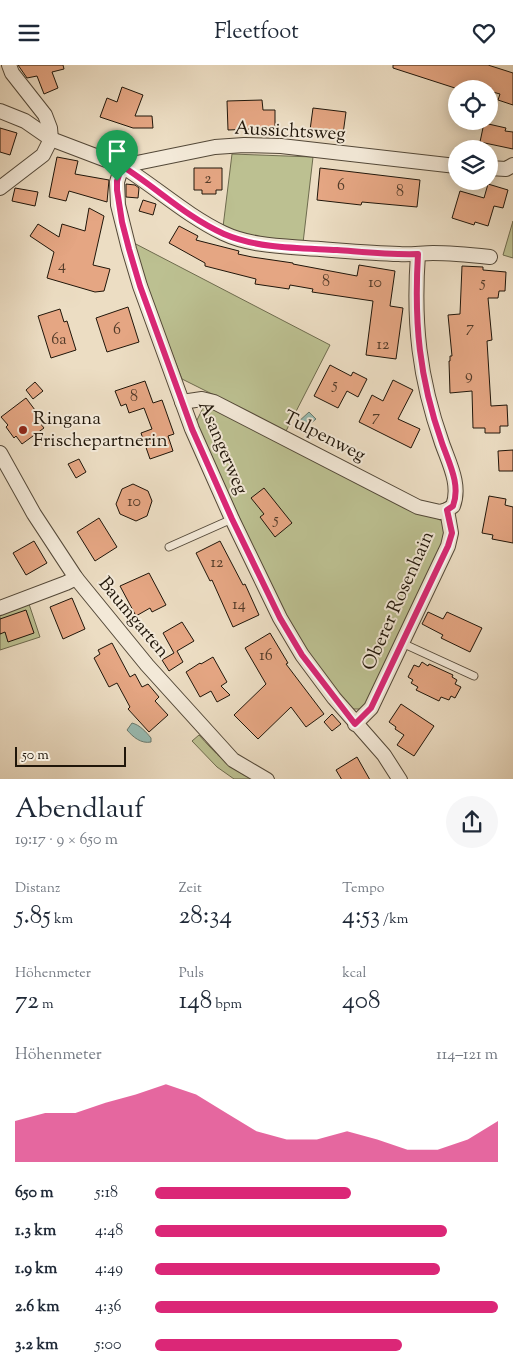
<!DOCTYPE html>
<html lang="de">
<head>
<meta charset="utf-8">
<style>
  body { margin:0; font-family:"Sorts Mill Goudy",serif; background:#f6f6f7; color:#1f2937; height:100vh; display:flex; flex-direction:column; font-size:19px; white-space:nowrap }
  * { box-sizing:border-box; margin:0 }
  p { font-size:16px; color:#747a83 }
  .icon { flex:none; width:28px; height:28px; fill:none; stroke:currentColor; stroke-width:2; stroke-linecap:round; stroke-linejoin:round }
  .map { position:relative; height:714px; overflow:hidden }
  .side { display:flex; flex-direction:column; background:#fff; flex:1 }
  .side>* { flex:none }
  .buttons { position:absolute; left:448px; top:15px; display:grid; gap:10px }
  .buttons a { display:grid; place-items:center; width:50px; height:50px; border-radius:50%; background:#fff; box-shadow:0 2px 12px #0003; font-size:25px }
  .scale { position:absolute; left:15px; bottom:12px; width:111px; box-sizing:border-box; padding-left:5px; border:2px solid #20160a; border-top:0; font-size:14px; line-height:18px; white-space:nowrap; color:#20160a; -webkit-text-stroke:4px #f3e9d8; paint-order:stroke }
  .pin { position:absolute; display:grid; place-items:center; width:42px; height:42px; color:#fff; margin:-51px -21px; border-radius:50% 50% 50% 0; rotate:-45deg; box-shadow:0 0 5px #0007 }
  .pin .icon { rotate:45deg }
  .round { display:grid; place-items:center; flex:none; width:52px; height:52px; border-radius:26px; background:#f6f6f7 }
  .headline { display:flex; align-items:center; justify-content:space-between; height:85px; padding:0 15px }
  h1 { font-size:28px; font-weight:600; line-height:38px }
  .metrics { display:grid; grid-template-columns:repeat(3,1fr); gap:8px; height:85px; padding:5px 15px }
  .metrics div { display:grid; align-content:center }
  .metrics b { font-size:25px; font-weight:600 }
  .metrics small { font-size:14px; font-weight:400 }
  .metrics p { font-size:14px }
  .chart { height:140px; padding:10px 15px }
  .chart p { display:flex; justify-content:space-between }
  .chart svg { width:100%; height:90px; margin-top:5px; fill:#db2777; opacity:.7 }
  ul { padding:0 15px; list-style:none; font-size:16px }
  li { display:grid; grid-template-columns:80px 60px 1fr; align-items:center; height:38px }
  li i { height:12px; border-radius:6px; background:#db2777 }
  header { display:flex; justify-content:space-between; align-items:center; height:65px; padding:0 15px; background:#fff; font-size:22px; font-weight:600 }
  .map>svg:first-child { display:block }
  .green { fill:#bcc091; stroke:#6e6b4e }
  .water { fill:#99bcb3; stroke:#697a6f }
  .building { fill:#e5a683; stroke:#20160a }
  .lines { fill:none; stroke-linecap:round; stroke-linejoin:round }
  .lane-casing { stroke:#534838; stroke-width:9 }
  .street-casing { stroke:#534838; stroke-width:16 }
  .lane { stroke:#f3e9d8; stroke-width:7 }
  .street { stroke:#f3e9d8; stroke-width:14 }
  .route-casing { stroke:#fff; stroke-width:10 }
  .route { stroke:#db2777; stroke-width:6 }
  .poi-dot { fill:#8f2418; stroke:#f3e9d8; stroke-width:2 }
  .labels { text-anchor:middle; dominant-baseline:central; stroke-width:4; stroke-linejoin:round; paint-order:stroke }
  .number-label { font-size:16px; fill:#513a28 }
  .street-label { font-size:19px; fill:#20160a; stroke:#f3e9d8 }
  .poi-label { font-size:19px; fill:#20160a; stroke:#f3e9d8; text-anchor:start }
</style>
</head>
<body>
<header><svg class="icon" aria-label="menu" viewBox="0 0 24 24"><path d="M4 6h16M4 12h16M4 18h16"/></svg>Fleetfoot<svg class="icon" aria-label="heart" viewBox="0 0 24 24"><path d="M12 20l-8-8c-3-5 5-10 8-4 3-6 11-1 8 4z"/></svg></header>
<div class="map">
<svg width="513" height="715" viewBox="0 0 513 715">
  <rect width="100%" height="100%" fill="#ecddc3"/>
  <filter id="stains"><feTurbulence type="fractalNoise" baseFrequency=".004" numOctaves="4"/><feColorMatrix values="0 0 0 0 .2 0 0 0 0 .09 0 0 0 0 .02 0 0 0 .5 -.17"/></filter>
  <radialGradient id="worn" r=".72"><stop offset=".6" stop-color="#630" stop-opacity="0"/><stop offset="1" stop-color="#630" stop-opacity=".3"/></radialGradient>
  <g class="green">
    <polygon points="232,89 313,92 303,178 249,173 223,162"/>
    <polygon points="513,156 513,193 503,190"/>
    <polygon points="132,177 330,280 286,366 182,314 145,219"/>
    <polygon points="213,342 442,456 445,463 446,472 365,641 360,644 354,644 347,641 323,610 284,551 196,357 203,343"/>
    <polygon points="29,539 40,572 0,585 0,550"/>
    <path d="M199,670C215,688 230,704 252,714H234L217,702L192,676Z"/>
  </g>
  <g class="water">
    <polygon points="309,347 316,354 303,365 297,358"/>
    <path d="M132,658C140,660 146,667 151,673V677C141,679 133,672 127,665Z"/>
  </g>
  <g class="building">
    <polygon points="18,0 63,0 64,4 52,7 58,23 44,29 37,11 27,13"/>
    <polygon points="393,0 488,0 513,8 513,40 498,35 500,29 489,26 489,24 468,19 467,24 458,24 393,3"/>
    <polygon points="122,22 143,30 135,51 152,51 153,63 133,63 100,52 107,33 117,37"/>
    <polygon points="262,35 263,45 275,45 275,63 228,65 227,36"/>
    <polygon points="313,43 346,47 343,69 310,65"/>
    <polygon points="484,58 506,63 505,66 513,67 513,84 480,77"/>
    <polygon points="0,63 17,68 10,90 0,87"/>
    <polygon points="57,92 78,96 75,109 109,115 107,137 69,126 66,136 49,132"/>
    <polygon points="194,103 222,103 222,125 216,125 216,129 202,129 202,125 194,125"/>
    <polygon points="320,103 420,115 417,142 362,137 361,140 317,135"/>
    <polygon points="126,119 135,120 139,123 138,133 126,132"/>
    <polygon points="488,119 508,125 503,143 494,141 488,161 475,157 474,160 452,153 460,126 484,133"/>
    <polygon points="15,123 38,127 35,141 12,136"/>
    <polygon points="143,135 156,139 153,150 139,146"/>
    <polygon points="89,143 104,151 93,200 110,204 104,226 95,227 47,213 54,187 30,171 38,159 59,172 62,159 85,166"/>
    <polygon points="179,161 198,171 196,175 239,186 238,189 252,192 293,198 293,199 357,211 359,200 395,206 390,241 403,243 396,294 366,290 373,236 312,227 313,224 290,220 289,224 255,219 256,214 205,201 205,198 169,178"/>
    <polygon points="462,201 483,202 483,205 506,207 505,226 499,226 498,233 488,233 492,275 487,276 491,341 507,340 508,361 500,361 500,368 485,368 485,363 473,363 472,326 450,328 449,296 450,296 450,291 452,291 448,250 460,249"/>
    <polygon points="128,242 139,277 107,287 96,253"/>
    <polygon points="60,244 64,257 67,256 76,285 51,293 38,251"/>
    <polygon points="330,300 351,311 353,307 367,314 358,332 347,326 338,343 314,331"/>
    <polygon points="393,315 413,325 398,354 420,364 411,383 359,357 372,330 383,336"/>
    <polygon points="145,316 153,338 162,335 174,369 168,371 173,386 150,394 141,368 152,364 144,343 129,348 126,339 121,341 115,326"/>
    <polygon points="35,317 43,326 33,334 26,325"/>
    <polygon points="26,333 41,353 40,358 44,363 22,379 16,371 14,373 6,362 8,360 1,352"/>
    <polygon points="513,385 513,406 499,406 498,386"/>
    <polygon points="79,394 86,407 76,413 68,399"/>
    <polygon points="133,419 148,426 152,436 147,451 136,456 120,449 116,439 122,424"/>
    <polygon points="264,423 292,458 275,472 260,452 264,449 251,433"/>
    <polygon points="489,431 506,434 505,440 513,442 513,478 492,474 493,470 482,468"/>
    <polygon points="99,453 117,482 95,496 77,467"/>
    <polygon points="34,476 47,498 26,510 13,488"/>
    <polygon points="220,476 243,520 245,519 259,550 233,562 212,515 210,516 196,488"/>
    <polygon points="149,508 166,540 152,547 150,543 136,551 120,521"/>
    <polygon points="72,533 85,564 63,574 50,542"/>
    <polygon points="26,545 34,568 8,577 5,567 0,569 0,554"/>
    <polygon points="428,547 443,554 447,547 482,563 470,587 441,573 443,570 422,559"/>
    <polygon points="182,557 194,576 177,586 183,597 169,606 162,595 174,588 163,568"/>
    <polygon points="270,568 288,598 286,599 324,649 306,662 291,642 258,674 234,650 266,619 245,583"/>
    <polygon points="112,578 130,612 135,609 142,622 148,619 159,632 155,636 168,650 149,667 128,644 130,642 117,618 109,622 94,593 100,589 98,585"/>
    <polygon points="213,592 227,617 221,621 230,630 217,637 211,626 200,632 186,607 200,598 201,599"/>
    <polygon points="422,597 428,601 429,599 453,610 452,612 457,615 455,619 461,622 455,633 451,631 449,635 441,632 439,636 416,625 418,622 411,618 413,615 408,612 414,600 419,602"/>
    <polygon points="401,639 434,661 414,691 397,680 404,670 395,664 396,662 389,657"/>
    <polygon points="332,649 341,659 332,666 324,657"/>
    <polygon points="357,692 370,715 342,715 336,705"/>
  </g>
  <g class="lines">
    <g class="lane-casing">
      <g id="lane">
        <polyline points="169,482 232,454"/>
        <polyline points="402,578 474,611"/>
      </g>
    </g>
    <g class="street-casing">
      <g id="street">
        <polyline points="0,46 25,56 51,74 122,101 117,117 118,140 129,184 140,221 192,364 232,454 280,553 302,590 334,633 384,690 400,715"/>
        <path d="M122,101C157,123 186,150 223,168C248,180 277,181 305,183C336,185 368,188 399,189C410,190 422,188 433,188C452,188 471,190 490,192"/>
        <polyline points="122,101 215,82 244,80 281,81 456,101"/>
        <polyline points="489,103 506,104 513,100"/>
        <polyline points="0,123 43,90 51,74 50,63 45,50 12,8 9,0"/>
        <polyline points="182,337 202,334 214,337 418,442 440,447 447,445"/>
        <polyline points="0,388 34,449 76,513 147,600 233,695 267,715"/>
        <polyline points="0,543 66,518 76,513"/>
        <path d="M355,659L371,643L448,481L451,468L447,445L453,441C461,420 449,398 442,378C419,313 413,257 418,189"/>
      </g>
    </g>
    <use href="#lane" class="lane"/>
    <use href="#street" class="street"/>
  </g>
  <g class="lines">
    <g class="route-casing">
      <path id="route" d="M122,101C157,123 186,152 224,169C259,184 300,183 337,185C364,187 391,190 418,189C414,257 419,313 442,378C449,398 461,420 453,441L447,445L452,468L448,481L371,643L355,659L302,590L280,553L232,454L192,364L140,221L129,184L122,157L117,125V116Z"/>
    </g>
    <use href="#route" class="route"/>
  </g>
  <circle class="poi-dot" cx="23" cy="365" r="5"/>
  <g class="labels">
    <g class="number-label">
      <text x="208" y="114">2</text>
      <text x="341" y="121">6</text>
      <text x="400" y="127">8</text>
      <text x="62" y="201">4</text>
      <text x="326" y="217">8</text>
      <text x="375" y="218">10</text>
      <text x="483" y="218">5</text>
      <text x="470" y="263">7</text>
      <text x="117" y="265">6</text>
      <text x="59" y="275">6a</text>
      <text x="383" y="280">12</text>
      <text x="469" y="311">9</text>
      <text x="335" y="320">5</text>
      <text x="134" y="332">8</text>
      <text x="376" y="352">7</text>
      <text x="134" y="437">10</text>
      <text x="276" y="455">5</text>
      <text x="217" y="498">12</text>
      <text x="239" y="540">14</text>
      <text x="266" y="591">16</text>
    </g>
    <g class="street-label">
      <text transform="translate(290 67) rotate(3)">Aussichtsweg</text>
      <text transform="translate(324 372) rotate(27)">Tulpenweg</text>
      <text transform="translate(222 383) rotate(67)">Asangerweg</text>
      <text transform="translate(399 536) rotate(-66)">Oberer Rosenhain</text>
      <text transform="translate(133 553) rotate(50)">Baumgarten</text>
    </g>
    <g class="poi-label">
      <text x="33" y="354">Ringana<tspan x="33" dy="22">Frischepartnerin</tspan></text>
    </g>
  </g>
  <rect width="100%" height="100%" filter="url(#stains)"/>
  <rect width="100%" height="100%" fill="url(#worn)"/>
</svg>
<div class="buttons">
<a><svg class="icon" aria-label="locate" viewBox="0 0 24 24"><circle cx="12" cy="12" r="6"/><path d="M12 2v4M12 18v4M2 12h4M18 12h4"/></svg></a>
<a><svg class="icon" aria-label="layers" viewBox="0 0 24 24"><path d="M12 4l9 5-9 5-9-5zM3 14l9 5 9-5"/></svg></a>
</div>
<div class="scale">50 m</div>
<div class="pin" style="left:117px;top:116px;background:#1e9e55"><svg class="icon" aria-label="arrive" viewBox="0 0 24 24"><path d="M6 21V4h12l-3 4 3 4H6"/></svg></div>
</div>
<section class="side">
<div class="headline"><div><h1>Abendlauf</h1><p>19:17 · 9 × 650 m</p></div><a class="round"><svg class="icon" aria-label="share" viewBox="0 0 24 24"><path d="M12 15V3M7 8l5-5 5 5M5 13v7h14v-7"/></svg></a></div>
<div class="metrics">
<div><p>Distanz</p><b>5.85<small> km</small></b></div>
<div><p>Zeit</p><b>28:34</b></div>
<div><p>Tempo</p><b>4:53<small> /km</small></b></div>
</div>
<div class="metrics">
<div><p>Höhenmeter</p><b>72<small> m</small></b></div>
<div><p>Puls</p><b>148<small> bpm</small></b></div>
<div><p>kcal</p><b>408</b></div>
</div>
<div class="chart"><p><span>Höhenmeter</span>114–121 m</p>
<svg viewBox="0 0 160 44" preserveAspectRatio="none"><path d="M0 44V24L10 20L20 20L30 15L40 11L50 6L60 11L70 20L80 29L90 33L100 33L110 29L120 33L130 38L140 38L150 33L160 24V44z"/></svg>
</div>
<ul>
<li><b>650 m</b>5:18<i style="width:57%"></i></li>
<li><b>1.3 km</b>4:48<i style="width:85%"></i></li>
<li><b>1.9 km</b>4:49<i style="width:83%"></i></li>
<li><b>2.6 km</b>4:36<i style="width:100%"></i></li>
<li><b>3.2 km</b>5:00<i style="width:72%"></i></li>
</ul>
</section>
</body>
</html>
